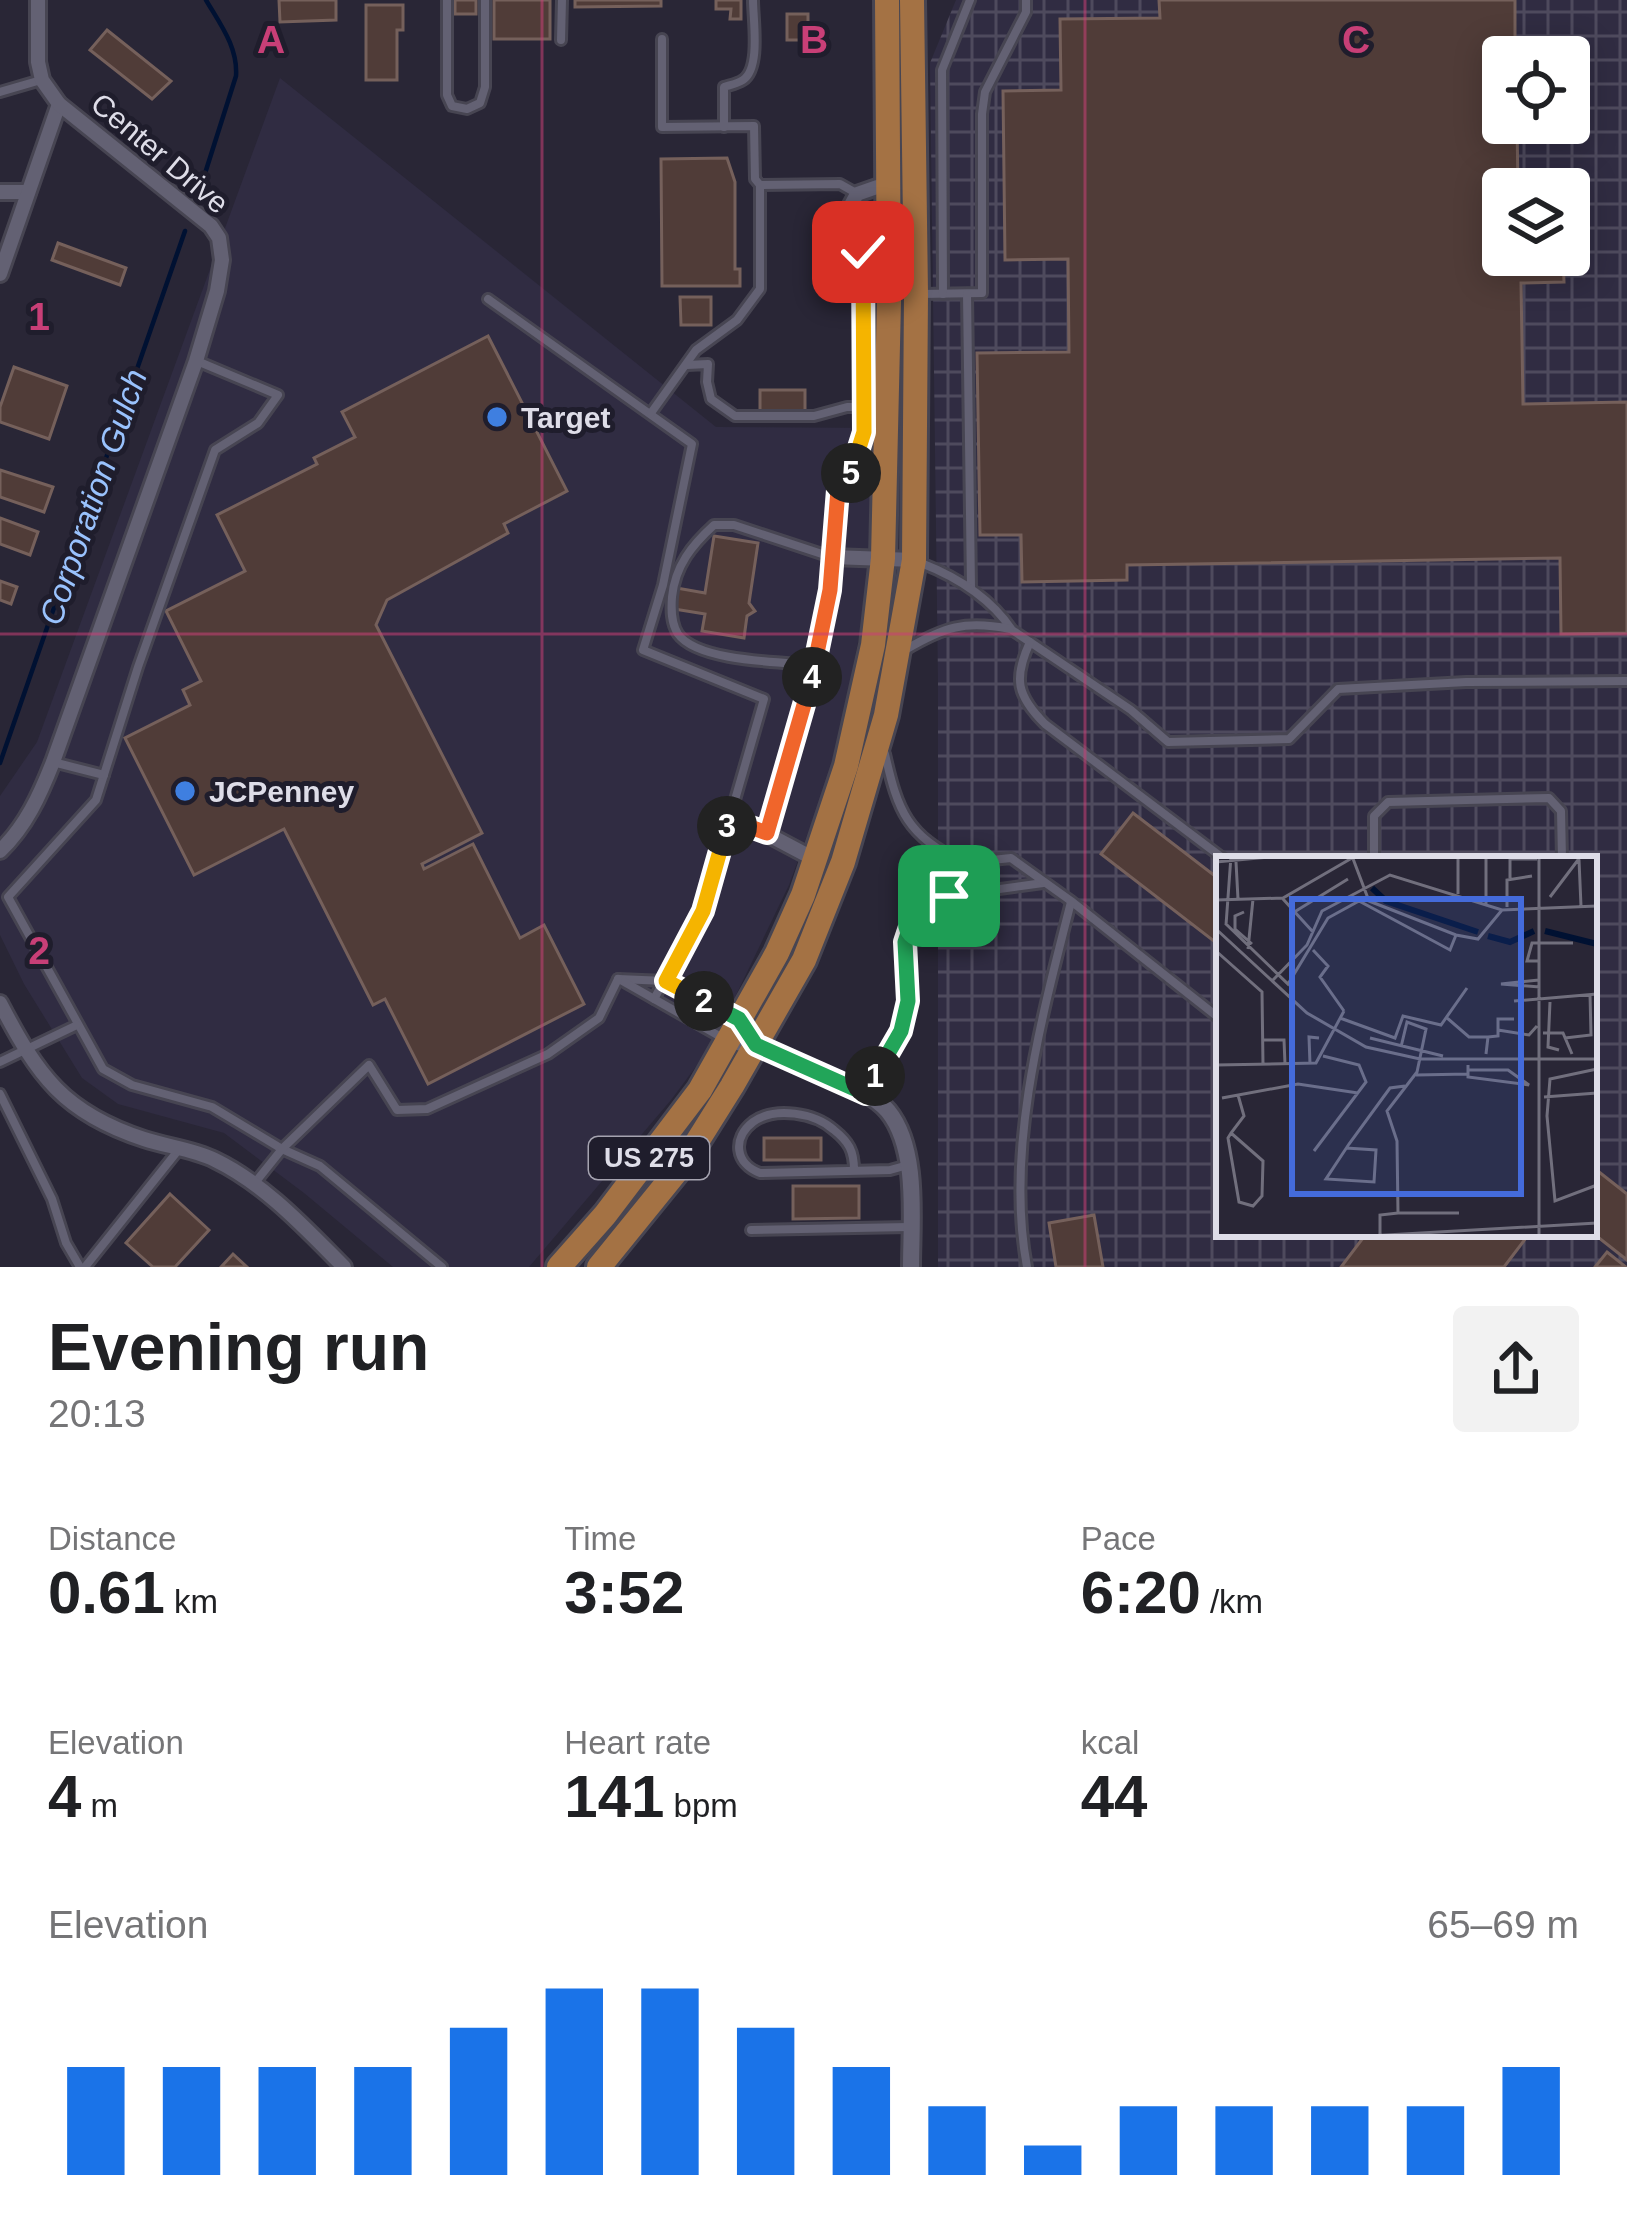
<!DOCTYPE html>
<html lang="en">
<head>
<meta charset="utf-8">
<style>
  body { margin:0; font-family:Arial,sans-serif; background:#f2f2f2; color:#202124; height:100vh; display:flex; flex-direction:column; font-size:45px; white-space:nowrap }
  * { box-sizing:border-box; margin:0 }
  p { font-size:39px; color:#757577 }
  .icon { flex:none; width:66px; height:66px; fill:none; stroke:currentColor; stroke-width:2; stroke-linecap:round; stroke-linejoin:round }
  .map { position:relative; height:1267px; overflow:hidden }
  .sheet { display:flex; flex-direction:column; background:#fff; flex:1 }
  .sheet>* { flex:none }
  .tools { position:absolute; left:1482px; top:36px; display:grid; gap:24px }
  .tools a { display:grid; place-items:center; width:108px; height:108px; border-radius:12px; background:#fff; box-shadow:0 6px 30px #0003; font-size:60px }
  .pin { position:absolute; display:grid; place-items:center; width:102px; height:102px; color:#fff; margin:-51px; border-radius:24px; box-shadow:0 6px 18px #0006 }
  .km { position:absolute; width:60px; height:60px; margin:-30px; border-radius:50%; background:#222; color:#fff; font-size:33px; line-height:60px; text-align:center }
  .round { display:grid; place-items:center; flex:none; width:126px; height:126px; border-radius:12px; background:#f2f2f2 }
  .head { display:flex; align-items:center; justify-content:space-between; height:204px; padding:0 48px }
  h1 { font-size:66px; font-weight:800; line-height:90px }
  .metrics { display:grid; grid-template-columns:repeat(3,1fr); gap:18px; height:204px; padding:12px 48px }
  .metrics div { display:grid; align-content:center }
  .metrics b { font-size:60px; font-weight:800 }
  .metrics small { font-size:33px; font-weight:400 }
  .metrics p { font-size:33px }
  .chart { height:336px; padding:24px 48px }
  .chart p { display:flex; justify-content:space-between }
  .chart svg { width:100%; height:216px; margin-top:12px; stroke:#1a73e8; stroke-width:6 }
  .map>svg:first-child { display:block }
  .built { fill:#302c42 }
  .industrial { fill:url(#industrial-grid); fill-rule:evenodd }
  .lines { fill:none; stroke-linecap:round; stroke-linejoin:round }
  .stream { stroke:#001132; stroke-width:4.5 }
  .building { fill:#503c38; stroke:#75605b; stroke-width:3 }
  .service-casing { stroke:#474552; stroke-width:14 }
  .minor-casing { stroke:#474552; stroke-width:20 }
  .tertiary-casing { stroke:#474552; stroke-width:22 }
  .trunk-casing { stroke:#474552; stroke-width:30 }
  .service { stroke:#636173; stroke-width:8 }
  .minor { stroke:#636173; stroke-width:14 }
  .tertiary { stroke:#636173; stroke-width:16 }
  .trunk { stroke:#a47244; stroke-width:24 }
  .split-1-casing { stroke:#fff; stroke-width:24 }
  .split-2-casing { stroke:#fff; stroke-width:24 }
  .split-3-casing { stroke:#fff; stroke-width:24 }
  .split-4-casing { stroke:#fff; stroke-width:24 }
  .split-5-casing { stroke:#fff; stroke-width:24 }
  .split-6-casing { stroke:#fff; stroke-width:24 }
  .split-1 { stroke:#22a559; stroke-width:15 }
  .split-2 { stroke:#22a559; stroke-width:15 }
  .split-3 { stroke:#f5b400; stroke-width:15 }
  .split-4 { stroke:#f0652b; stroke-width:15 }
  .split-5 { stroke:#f0652b; stroke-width:15 }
  .split-6 { stroke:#f5b400; stroke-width:15 }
  .grid { fill:none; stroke:#c83f77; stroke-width:3; stroke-opacity:0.55 }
  .shop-dot { fill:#3f7fe0; stroke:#1f1d2c; stroke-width:4.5 }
  .labels { text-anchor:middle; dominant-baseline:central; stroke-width:10; stroke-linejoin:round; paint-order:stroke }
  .shield { fill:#1f1d2c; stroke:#a5a3b0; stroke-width:3 }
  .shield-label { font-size:27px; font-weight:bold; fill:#dedde8 }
  .street-label { font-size:30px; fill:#dedde8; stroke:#1f1d2c }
  .poi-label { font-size:30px; font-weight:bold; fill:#dedde8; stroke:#1f1d2c; text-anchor:start }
  .water-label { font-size:33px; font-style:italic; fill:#99c2fd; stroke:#1f1d2c }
  .inset-river { fill:none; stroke:#001132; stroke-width:6 }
  .inset-road { fill:none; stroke:#716f7d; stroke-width:3 }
  .view { fill:#446bdb; fill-opacity:0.15; stroke:#446bdb; stroke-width:6 }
  .inset-edge { fill:none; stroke:#dedde8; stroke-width:6 }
  .grid-label { font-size:39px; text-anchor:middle; font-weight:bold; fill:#c83f77; stroke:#1f1d2c; stroke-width:10; stroke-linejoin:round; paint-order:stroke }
</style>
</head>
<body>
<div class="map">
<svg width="1627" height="1267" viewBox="0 0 1627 1267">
  <defs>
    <pattern id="industrial-grid" width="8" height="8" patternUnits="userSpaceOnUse" patternTransform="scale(3)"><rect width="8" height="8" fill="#302c42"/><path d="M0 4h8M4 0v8" fill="none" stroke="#4e4a5d"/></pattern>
  </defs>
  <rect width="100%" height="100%" fill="#292636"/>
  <polygon class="built" points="280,78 716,427 879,428 864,612 834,762 789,885 712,1045 671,1100 529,1267 393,1267 304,1193 224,1133 118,1104 82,1078 24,984 0,935 0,796 37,742"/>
  <path class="industrial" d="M956,0H1627V1267H938V678L930,63ZM1503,57H1569V123H1503ZM1503,189H1569V255H1503ZM1219,859H1594V1234H1219Z"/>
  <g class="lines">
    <g class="stream">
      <path d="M201,186L236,76C238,47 220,24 206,0"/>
      <polyline points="0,763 185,231"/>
    </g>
  </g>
  <g class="building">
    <polygon points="279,0 336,0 336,20 280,22"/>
    <rect x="455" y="0" width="21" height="14"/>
    <rect x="494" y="0" width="56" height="39"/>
    <polygon points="575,0 661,0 661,6 575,7"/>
    <polygon points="716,0 741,0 741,19 730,19 731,9 716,9"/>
    <polygon points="1159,0 1515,0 1515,57 1503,57 1503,123 1517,123 1518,189 1503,189 1503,255 1563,255 1564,282 1521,283 1523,404 1627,402 1627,633 1561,634 1560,558 1127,565 1127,580 1022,582 1021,535 980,535 977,353 1069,352 1068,259 1005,260 1003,91 1061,90 1060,19 1160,18"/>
    <polygon points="366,5 403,5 403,30 397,30 397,80 366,80"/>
    <rect x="787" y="14" width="21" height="26"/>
    <polygon points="107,30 171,81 152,99 90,50"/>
    <polygon points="727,158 735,182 735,269 740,269 740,286 662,286 661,159"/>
    <polygon points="58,243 126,268 120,285 52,260"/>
    <polygon points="680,297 711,297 711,325 681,325"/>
    <polygon points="488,336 567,491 504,524 508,533 387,600 376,625 482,833 422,864 424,869 473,844 520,938 544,925 584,1004 428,1084 385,999 373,1005 284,829 194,875 125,738 190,705 183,690 201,681 166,611 245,571 217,515 317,464 314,458 355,437 342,412"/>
    <polygon points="14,367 67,386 49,439 0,422 0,407"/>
    <rect x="760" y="390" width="45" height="21"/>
    <polygon points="0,470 53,487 44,512 0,497"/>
    <polygon points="0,518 38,532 30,555 0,544"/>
    <polygon points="714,536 758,543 749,603 755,611 747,616 744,638 702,631 705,614 668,608 671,587 705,593"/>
    <polygon points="0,581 17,587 11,604 0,600"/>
    <polygon points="1133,813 1219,879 1219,945 1101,854"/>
    <rect x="764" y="1138" width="57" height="22"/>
    <polygon points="1594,1168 1627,1194 1627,1260 1594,1234"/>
    <polygon points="793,1186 859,1186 859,1218 793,1219"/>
    <polygon points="170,1194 209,1230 175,1267 153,1267 126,1243"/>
    <polygon points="1094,1215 1103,1267 1056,1267 1049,1223"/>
    <polygon points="1366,1234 1529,1234 1504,1267 1341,1267"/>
    <polygon points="1607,1252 1626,1267 1595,1267"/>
    <polygon points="233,1254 247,1267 221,1267"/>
  </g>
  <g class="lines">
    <g class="service-casing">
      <g id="service">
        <polyline points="447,0 447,95 452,106 467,109 480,103 485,87 485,0"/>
        <polyline points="662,39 662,127 754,126 755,179 760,185"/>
        <polyline points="561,40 562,0"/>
        <polyline points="0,92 41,80"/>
        <path d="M724,127V87C730,85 737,84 743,80C761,68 753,20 753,0"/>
        <polyline points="921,294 982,293 982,114 985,92 1026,12 1026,0"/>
        <polyline points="943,294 942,70 970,0"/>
        <polyline points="967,294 971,587"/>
        <polyline points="488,299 692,444 663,585 643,650 764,699 703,911 654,999"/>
        <polyline points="197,361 278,395 258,423 215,450 138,667 96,800 8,897 103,1069 132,1085 212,1107 282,1149 320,1166 442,1267"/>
        <polyline points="687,365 708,364 707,382 711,399 735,416 814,416 847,407 863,407"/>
        <polyline points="651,413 696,350 737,320 760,289 760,185 840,184 856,193"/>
        <path d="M921,563C957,577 990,597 1012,630L1131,710L1168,742L1289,739L1338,689L1466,682L1627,681"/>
        <path d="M1030,642C1013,679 1017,696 1045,724L1224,859"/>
        <path d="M905,650C944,627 965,620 1010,629"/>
        <path d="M815,665C782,662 698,662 678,634C671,623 671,610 672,597C675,566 692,545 714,525H734L831,557"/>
        <path d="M885,754C898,812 907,835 962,862"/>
        <polyline points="53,762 104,775"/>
        <polyline points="729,819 767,834"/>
        <polyline points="1374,859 1374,816 1388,802 1549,798 1561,811 1562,859"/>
        <polyline points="913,918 949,896 1043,883"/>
        <polyline points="618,979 666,981 734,1016"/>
        <polyline points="619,979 721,1037"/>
        <polyline points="0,1062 77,1025"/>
        <polyline points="0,1094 52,1199 66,1243 80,1267"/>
        <polyline points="866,1094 901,1031 908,1002 905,942 916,896 926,885 964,863 1011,858 1071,901 1219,1018"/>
        <path d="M854,1170C854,1151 849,1142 834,1130C815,1113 775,1106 753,1122C732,1138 735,1164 760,1173L890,1170L908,1165"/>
        <polyline points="254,1184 282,1149 369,1065 397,1110 427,1109 548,1054 599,1018 618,979"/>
        <polyline points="751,1230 909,1227"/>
        <polyline points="85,1267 180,1148"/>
        <path d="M1027,1267C1005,1150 1042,1016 1071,902"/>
      </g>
    </g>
    <g class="minor-casing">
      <g id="minor">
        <polyline points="0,192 28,192"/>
        <polyline points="0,274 59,104"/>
        <polyline points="832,557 914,560"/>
        <path d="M0,851C26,826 40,795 53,762L196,361L217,291L222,260L219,238L211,226L59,104L42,80L38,62V0"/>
        <polyline points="816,860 767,834 815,665 830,590 838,490 853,470 864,432 863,252 851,217 851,205 857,194 877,187 889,187"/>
        <path d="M0,1003C38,1076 64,1113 144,1139C168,1147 193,1149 215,1160C265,1184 306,1229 344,1267"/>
      </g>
    </g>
    <g class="tertiary-casing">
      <path id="tertiary" d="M726,1040C763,1045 790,1060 823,1075C845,1084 873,1093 888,1111C919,1149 911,1221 911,1267"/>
    </g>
    <g class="trunk-casing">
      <g id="trunk">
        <polyline points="559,1267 605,1215 700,1090 777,953 803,895 846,766 873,645 883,558 889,302 887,0"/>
        <polyline points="599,1267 685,1161 732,1086 804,960 843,862 886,715 914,560 916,294 912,0"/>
      </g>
    </g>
    <use href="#service" class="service"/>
    <use href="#minor" class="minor"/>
    <use href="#tertiary" class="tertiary"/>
    <use href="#trunk" class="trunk"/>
  </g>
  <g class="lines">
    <g class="split-1-casing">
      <polyline id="split-1" points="875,1076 901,1031 908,1001 905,942 913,918 949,896"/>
    </g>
    <g class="split-2-casing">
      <polyline id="split-2" points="704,1001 739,1019 756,1045 866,1094 875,1076"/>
    </g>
    <g class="split-3-casing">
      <polyline id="split-3" points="704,1001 666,981 703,911 727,826"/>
    </g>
    <g class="split-4-casing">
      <polyline id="split-4" points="727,826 729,819 767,833 812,677"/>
    </g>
    <g class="split-5-casing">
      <polyline id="split-5" points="812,677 830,590 838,490 851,473"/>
    </g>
    <g class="split-6-casing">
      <polyline id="split-6" points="851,473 864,432 863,252"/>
    </g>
    <use href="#split-1" class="split-1"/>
    <use href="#split-2" class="split-2"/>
    <use href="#split-3" class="split-3"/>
    <use href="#split-4" class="split-4"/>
    <use href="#split-5" class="split-5"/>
    <use href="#split-6" class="split-6"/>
  </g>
  <path class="grid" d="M542,0V1267M1085,0V1267M0,634H1627"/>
  <g class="shop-dot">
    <circle cx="497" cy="417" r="12"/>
    <circle cx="185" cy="791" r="12"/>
  </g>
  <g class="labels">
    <rect class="shield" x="589" y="1137" width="120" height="42" rx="9"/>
    <g class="shield-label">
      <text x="649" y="1158">US 275</text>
    </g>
    <g class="street-label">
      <text transform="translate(160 153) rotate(40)">Center Drive</text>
    </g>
    <g class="poi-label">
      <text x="521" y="417">Target</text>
      <text x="209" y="791">JCPenney</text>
    </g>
    <g class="water-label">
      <text transform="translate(93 497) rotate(-71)">Corporation Gulch</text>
    </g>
  </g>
  <g transform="translate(1216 856)">
    <rect width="381" height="381" fill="#292636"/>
    <path class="inset-river" d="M156,32L170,45L262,76M329,75L381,88M272,80L294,86L318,75"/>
    <path class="inset-road" d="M136,0L153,45L240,79L262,83L286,54M270,0V48M323,0V381M363,4L365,50M0,6L63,0M20,6L22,43M294,22V3H321M242,38V0M334,41L365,0M67,43L97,76M0,44L67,42L136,2M291,51V24L316,20M28,56L19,60V73L36,88M75,58L132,23M10,68L72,128L112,62L143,45L234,94L240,79M10,69L15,0M0,73L91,157L150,191L204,203H381M32,93L37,43M97,94L112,110L104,121L128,155M0,95L46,136L47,208M322,105H311L316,87H357M57,124L91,89L106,55L174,19L286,54L381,50M323,124L285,128L324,131M298,145L381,138M334,146L332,191L343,194M230,161L253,181H272L270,198M124,162L179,182L187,160L225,169L251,132M282,174L313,179L321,170M327,177H347L356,198M272,181L282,180V163H298M154,182L227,200M349,182L375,179L374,138M46,184H68L69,208M185,191L191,166L210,173L201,216L171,255L181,285L182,357H243M94,208L93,181L103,182M0,209L100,207L128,155M252,209V221L313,229L292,214H252M381,213L334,223L331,260L339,345L381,329M200,219L252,218M328,241L381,237M6,242L82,228L142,237M15,277L47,305L46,340L37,350L23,346L12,282L15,277L28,260L22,239M130,292L160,294L158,326L110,323L133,288L174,232L189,230M98,295L150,226L143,209L107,200M135,381L381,367M164,381V359L182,357"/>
    <path class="view" d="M76,43H305V338H76Z"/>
    <rect width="381" height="381" class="inset-edge"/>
  </g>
  <g class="grid-label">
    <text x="271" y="53">A</text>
    <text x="814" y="53">B</text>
    <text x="1356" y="53">C</text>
    <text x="39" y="330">1</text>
    <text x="39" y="964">2</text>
  </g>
</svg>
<div class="tools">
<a><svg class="icon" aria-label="locate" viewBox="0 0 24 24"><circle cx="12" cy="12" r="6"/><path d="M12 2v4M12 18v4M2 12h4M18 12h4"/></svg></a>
<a><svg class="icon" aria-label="layers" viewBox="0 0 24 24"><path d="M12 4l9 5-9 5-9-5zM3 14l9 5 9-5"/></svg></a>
</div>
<div class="pin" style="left:949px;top:896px;background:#1e9e55"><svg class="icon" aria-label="arrive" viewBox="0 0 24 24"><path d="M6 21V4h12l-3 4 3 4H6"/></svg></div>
<div class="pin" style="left:863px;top:252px;background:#d93025"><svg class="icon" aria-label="check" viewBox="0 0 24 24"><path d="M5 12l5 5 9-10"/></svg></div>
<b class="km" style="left:875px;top:1076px">1</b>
<b class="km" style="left:704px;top:1001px">2</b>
<b class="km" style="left:727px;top:826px">3</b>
<b class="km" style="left:812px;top:677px">4</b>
<b class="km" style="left:851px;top:473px">5</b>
</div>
<section class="sheet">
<div class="head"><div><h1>Evening run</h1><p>20:13</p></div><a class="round"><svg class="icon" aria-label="share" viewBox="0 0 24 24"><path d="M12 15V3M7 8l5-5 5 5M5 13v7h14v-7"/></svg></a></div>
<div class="metrics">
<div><p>Distance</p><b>0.61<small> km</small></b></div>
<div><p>Time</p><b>3:52</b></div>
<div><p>Pace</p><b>6:20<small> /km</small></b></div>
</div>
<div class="metrics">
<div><p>Elevation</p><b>4<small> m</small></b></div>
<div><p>Heart rate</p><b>141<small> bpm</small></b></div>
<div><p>kcal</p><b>44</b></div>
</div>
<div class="chart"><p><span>Elevation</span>65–69 m</p>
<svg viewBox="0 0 160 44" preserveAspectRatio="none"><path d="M5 44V22M15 44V22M25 44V22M35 44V22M45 44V14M55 44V6M65 44V6M75 44V14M85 44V22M95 44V30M105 44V38M115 44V30M125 44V30M135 44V30M145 44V30M155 44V22"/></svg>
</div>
</section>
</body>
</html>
